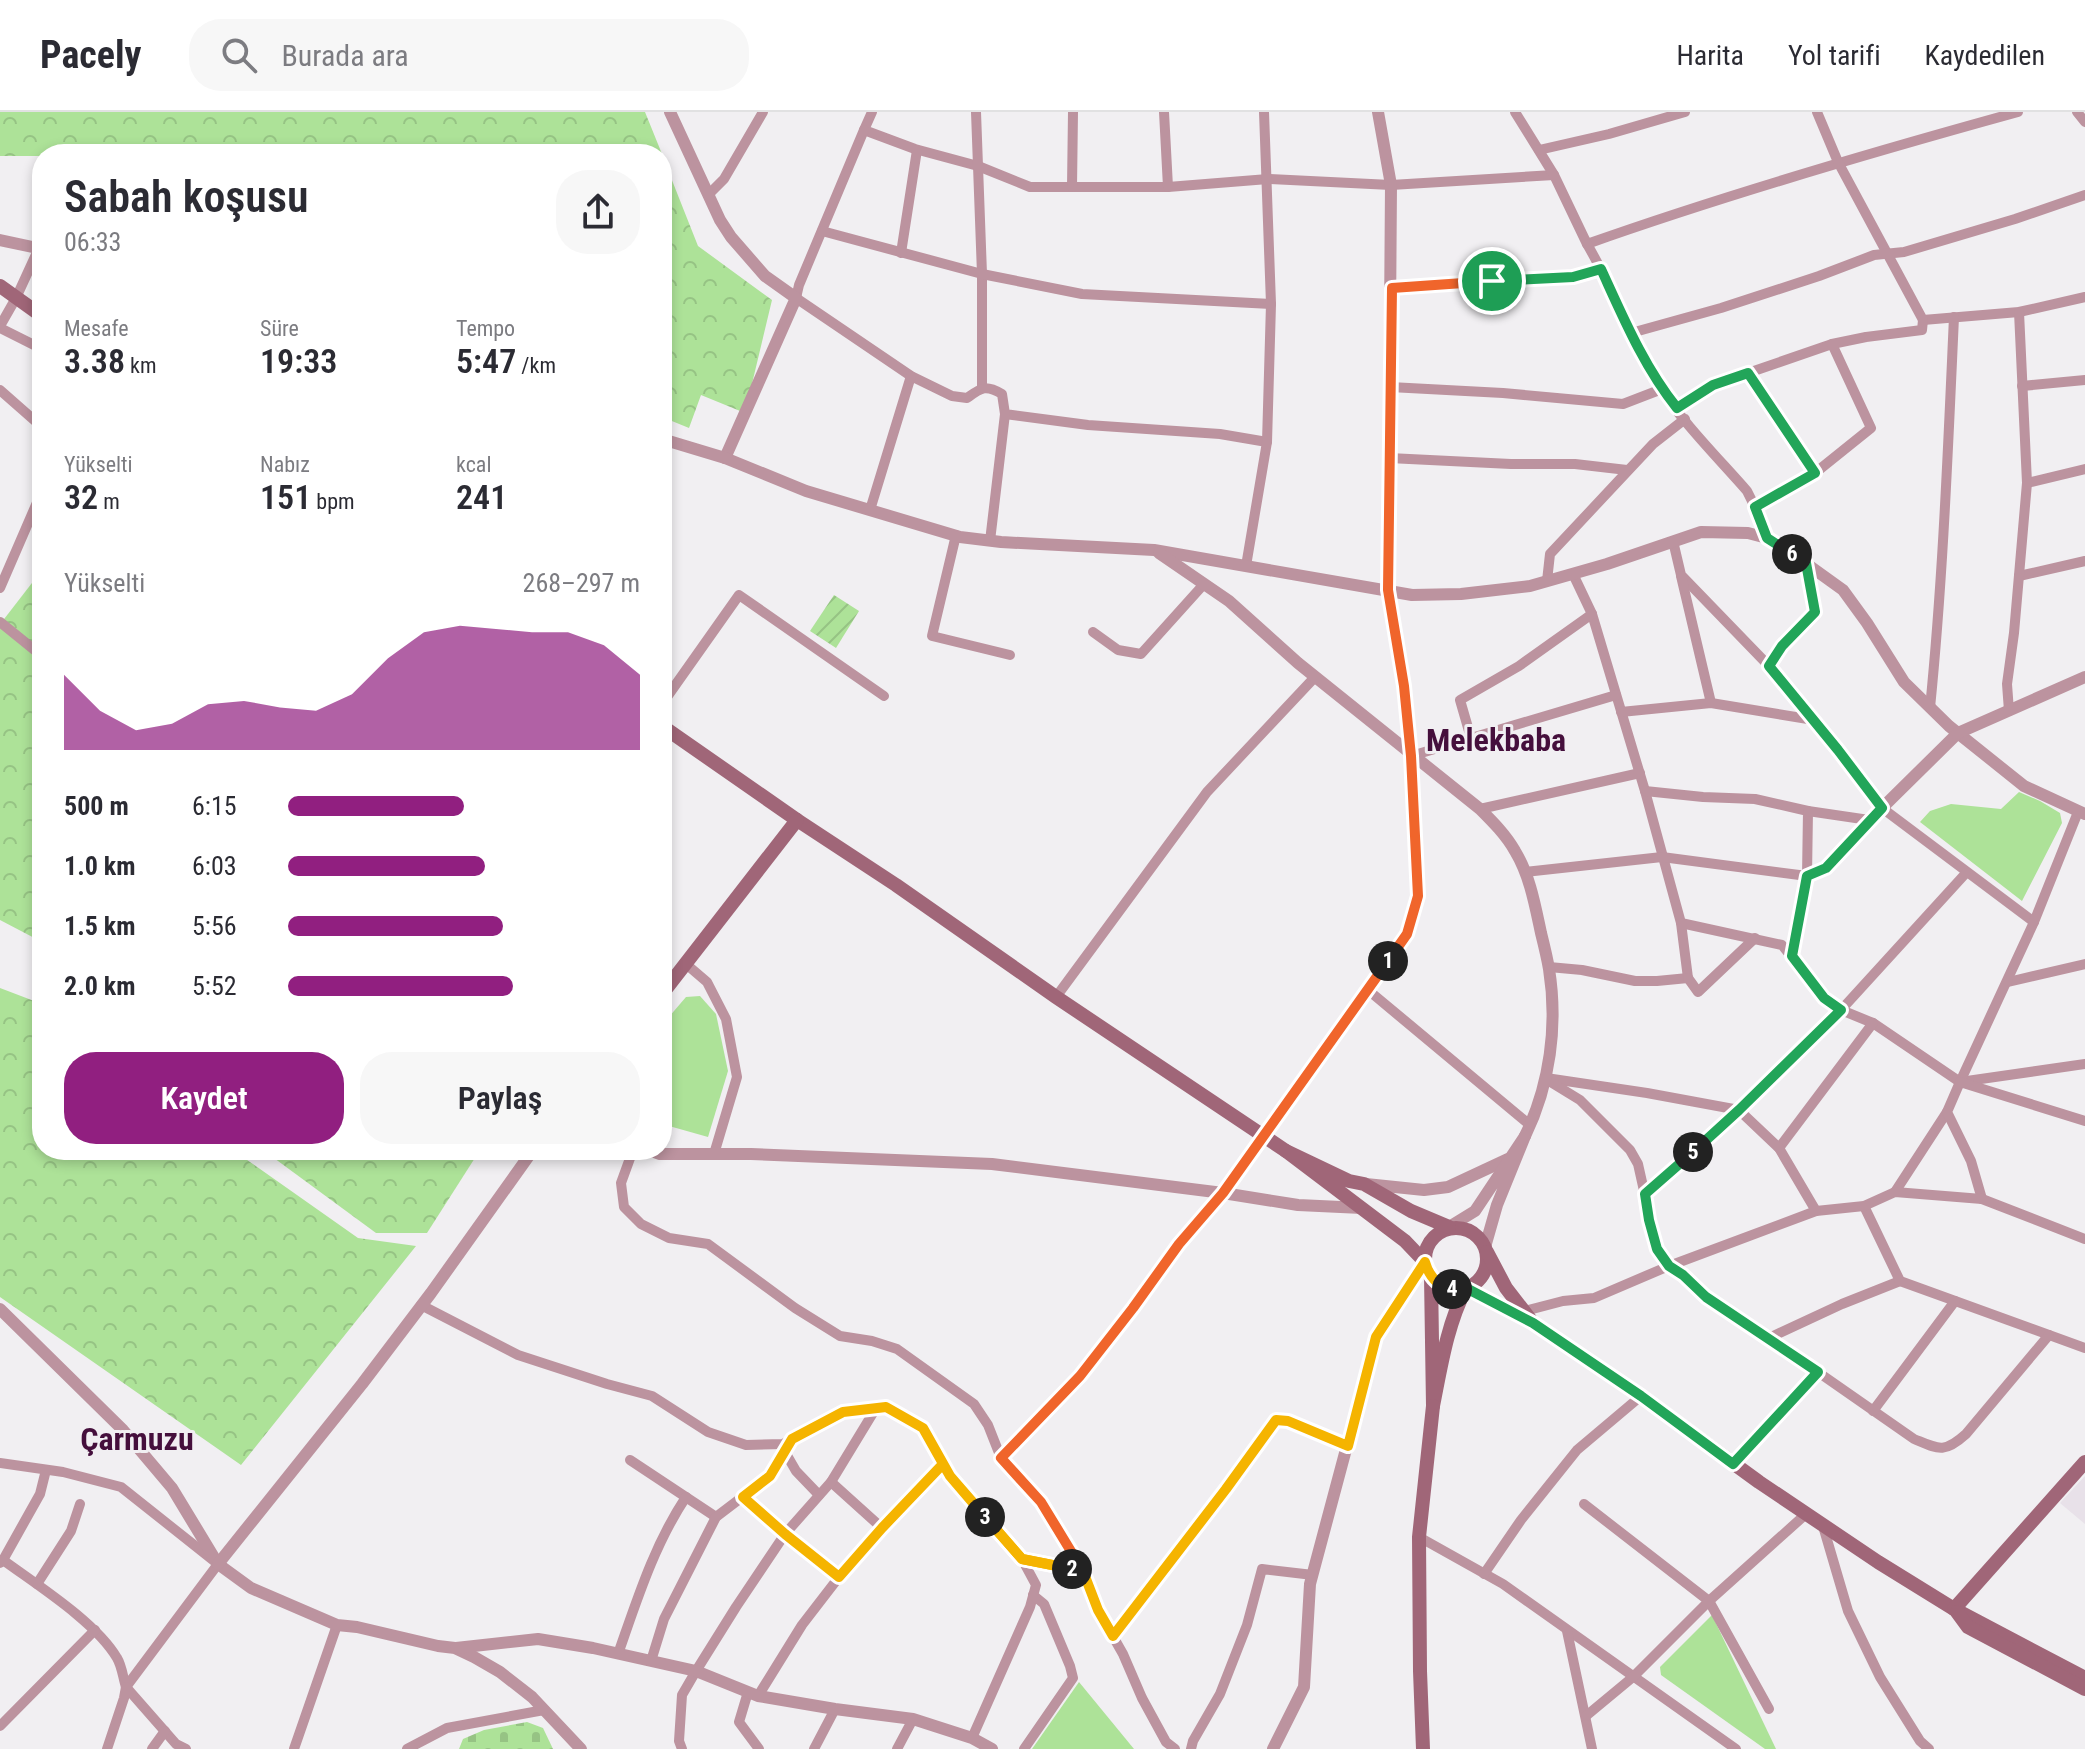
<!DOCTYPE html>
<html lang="tr">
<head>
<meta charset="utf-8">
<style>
  body { margin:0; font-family:"Roboto Condensed",sans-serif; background:#f7f7f7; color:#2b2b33; height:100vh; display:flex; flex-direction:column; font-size:30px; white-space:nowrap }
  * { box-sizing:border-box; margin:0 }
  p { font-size:26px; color:#7c7c81 }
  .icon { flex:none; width:44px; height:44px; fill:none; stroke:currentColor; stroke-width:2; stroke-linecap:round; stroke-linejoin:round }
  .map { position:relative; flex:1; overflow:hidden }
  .panel { position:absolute; left:32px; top:32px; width:640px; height:1016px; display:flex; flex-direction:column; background:#fff; border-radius:32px; box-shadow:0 4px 12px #0003 }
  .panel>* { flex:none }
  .pin { position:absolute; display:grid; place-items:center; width:68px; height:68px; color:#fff; margin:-34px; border:4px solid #fff; border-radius:50%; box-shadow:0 2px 8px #0007 }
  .km { position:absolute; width:40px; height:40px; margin:-20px; border-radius:50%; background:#222; color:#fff; font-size:22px; line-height:40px; text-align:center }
  .round { display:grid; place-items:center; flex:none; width:84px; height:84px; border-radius:32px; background:#f7f7f7 }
  .summary { display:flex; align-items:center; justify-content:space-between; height:136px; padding:0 32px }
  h1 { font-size:44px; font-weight:600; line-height:60px }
  .metrics { display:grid; grid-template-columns:repeat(3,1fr); gap:12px; height:136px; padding:8px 32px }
  .metrics div { display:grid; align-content:center }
  .metrics b { font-size:34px; font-weight:600 }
  .metrics small { font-size:22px; font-weight:400 }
  .metrics p { font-size:22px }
  .chart { height:224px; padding:16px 32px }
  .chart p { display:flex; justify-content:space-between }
  .chart svg { width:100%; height:144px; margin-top:8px; fill:#911f80; opacity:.7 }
  .button { display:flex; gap:16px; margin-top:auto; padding:16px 32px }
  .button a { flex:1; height:92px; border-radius:32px; background:#911f80; color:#fff; font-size:32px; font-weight:600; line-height:92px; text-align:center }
  .button a+a { background:#f7f7f7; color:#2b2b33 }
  ul { padding:0 32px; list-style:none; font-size:26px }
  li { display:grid; grid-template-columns:128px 96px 1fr; align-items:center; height:60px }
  li i { height:20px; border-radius:10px; background:#911f80 }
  header { display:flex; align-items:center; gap:48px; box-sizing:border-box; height:112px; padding:0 40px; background:#fff; border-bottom:2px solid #e1e1e2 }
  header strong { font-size:38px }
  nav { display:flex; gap:44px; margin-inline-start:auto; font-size:28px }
  .search { width:560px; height:72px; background:#f7f7f7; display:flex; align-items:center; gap:20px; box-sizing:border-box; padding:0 28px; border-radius:32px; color:#7c7c81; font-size:30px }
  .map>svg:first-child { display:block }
  .built { fill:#e8e1e9 }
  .forest { fill:url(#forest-crowns) }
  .cemetery { fill:url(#cemetery-stones) }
  .park { fill:#ade298 }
  .garden { fill:url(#garden-furrows) }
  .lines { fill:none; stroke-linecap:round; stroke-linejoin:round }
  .minor { stroke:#bc939f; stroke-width:10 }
  .tertiary { stroke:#bc939f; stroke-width:12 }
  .secondary { stroke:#a06678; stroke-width:14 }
  .split-1-casing { stroke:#fff; stroke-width:16 }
  .split-2-casing { stroke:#fff; stroke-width:16 }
  .split-3-casing { stroke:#fff; stroke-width:16 }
  .split-4-casing { stroke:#fff; stroke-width:16 }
  .split-5-casing { stroke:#fff; stroke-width:16 }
  .split-6-casing { stroke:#fff; stroke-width:16 }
  .split-7-casing { stroke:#fff; stroke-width:16 }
  .split-1 { stroke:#f0652b; stroke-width:10 }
  .split-2 { stroke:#f0652b; stroke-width:10 }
  .split-3 { stroke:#f5b400; stroke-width:10 }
  .split-4 { stroke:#f5b400; stroke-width:10 }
  .split-5 { stroke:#22a559; stroke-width:10 }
  .split-6 { stroke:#22a559; stroke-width:10 }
  .split-7 { stroke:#22a559; stroke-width:10 }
  .labels { text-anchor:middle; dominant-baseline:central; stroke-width:6; stroke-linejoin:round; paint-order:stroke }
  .district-label { font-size:32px; font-weight:bold; fill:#450f3c; stroke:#f1eff2 }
</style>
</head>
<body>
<header>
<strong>Pacely</strong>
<div class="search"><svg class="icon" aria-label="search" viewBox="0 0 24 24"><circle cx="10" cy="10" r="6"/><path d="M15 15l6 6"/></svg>Burada ara</div>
<nav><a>Harita</a><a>Yol tarifi</a><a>Kaydedilen</a></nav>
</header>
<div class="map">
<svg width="2085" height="1637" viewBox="0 0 2085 1637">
  <defs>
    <pattern id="forest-crowns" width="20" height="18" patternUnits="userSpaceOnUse" patternTransform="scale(2)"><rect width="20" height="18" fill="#ade298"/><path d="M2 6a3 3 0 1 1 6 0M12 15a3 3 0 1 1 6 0" fill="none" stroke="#96c384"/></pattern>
    <pattern id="cemetery-stones" width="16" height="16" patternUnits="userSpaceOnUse" patternTransform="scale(2)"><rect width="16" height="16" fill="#ade298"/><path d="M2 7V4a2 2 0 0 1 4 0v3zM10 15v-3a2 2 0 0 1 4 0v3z" fill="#96c384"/></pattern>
    <pattern id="garden-furrows" width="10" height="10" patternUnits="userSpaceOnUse" patternTransform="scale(2)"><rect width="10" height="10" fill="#ade298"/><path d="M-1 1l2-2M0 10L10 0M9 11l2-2" fill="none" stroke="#96c384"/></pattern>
  </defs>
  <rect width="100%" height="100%" fill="#f1eff2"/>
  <polygon class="built" points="2085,1364 2085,1412 2060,1391"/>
  <g class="forest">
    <polygon points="0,0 645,0 662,42 42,42 42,44 0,44"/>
    <polygon points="662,43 698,134 772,188 745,301 701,283 689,316 662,305"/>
    <polygon points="42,458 42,539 1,511"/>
    <polygon points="0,515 42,543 42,830 0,808"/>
    <polygon points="0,876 42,892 42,1038 233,1038 358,1126 416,1134 241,1353 0,1185"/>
    <polygon points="263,1038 480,1038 427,1121 376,1121"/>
  </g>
  <polygon class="cemetery" points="527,1610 543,1616 553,1637 459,1637 463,1627 484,1618"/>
  <g class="park">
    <polygon points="2019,680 2040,689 2060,701 2062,711 2022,789 1920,710 1930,699 1951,692 2001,697"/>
    <polygon points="700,884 716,902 728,959 708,1025 662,1012 662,913 686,885"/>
    <polygon points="1712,1503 1776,1637 1765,1637 1661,1563 1660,1555"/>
    <polygon points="1079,1570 1134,1637 1032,1637"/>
  </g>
  <polygon class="garden" points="834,483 859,499 836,536 810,519"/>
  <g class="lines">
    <g class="minor">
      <polyline points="872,0 864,18 915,37 978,54 1030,75 1168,75 1268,67 1391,73 1554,63"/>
      <polyline points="976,0 982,162 982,276"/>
      <polyline points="1164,0 1168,75"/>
      <path d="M1515,0L1554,63L1587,132C1728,82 1873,40 2018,0"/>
      <polyline points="1817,0 1838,50 1923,208 2019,200 2085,185"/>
      <polyline points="2077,0 2085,10"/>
      <path d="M864,18L799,173L796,186L911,264L952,284L967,286C981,276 985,272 1002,282L1005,302L1088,313L1220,322L1267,330"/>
      <polyline points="1539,38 1609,22 1685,0"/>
      <polyline points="1072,75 1073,0"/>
      <polyline points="708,83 724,67 763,0"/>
      <polyline points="822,119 982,162 1082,182 1271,192"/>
      <path d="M1587,132C1614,178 1633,229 1660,275C1682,310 1720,348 1747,379L1755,395L1767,426"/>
      <polyline points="901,141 917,38"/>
      <polyline points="1392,176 1573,165 1601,157"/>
      <polyline points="0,214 16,186 39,136"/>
      <polyline points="0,216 42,237"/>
      <polyline points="1631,221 1721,196 1819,164 1874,143 1904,140 2015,107 2085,83"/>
      <polyline points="1748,261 1832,232"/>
      <polyline points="2022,274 2085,268"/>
      <polyline points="1390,275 1503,281 1623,292 1662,277"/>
      <polyline points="0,278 42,315"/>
      <polyline points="1677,296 1713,273 1748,261 1815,361"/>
      <polyline points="1389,346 1511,352 1575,352 1627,358"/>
      <polyline points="2027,371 2085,357"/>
      <polyline points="1755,395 1815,361 1871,316 1832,232 1866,225 1922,218 1923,208"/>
      <polyline points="870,398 911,264"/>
      <polyline points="956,423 932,524 1010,543"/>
      <polyline points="990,429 1005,302"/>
      <polyline points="1673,429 1681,463 1769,554 1838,638 1882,696 2034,810"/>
      <polyline points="1246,454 1267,330 1271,192 1264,0"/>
      <polyline points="1573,462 1592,502 1645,679 1681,811 1782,833 1824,886 1841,898 1873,911 1960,970 2085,952"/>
      <polyline points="1681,464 1711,591"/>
      <polyline points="2019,464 2085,449"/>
      <polyline points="1547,469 1550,442 1653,332 1685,307"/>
      <polyline points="0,476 42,379"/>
      <polyline points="0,510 42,544"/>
      <polyline points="1093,520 1118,538 1141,542 1204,472"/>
      <polyline points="1769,554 1782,534 1815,500 1806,451"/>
      <polyline points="662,592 739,483 884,584"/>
      <path d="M1930,596C1943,466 1948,336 1954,205"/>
      <polyline points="2009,599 2007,572 2014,521 2027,371 2019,200"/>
      <polyline points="1621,600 1711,591 1814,608"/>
      <polyline points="1471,626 1460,588 1519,554 1592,502"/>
      <polyline points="1645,679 1703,685 1755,687 1808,699 1807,764 1792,844"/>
      <polyline points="1480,697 1640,661"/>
      <polyline points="1808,699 1869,708"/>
      <polyline points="1525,760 1662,745 1807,764 1826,756 1882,696"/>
      <polyline points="686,852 707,870 726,907 737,965 714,1042"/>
      <polyline points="1549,855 1582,858 1635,869 1657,869 1688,866 1681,811"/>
      <polyline points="1688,866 1698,880 1755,826"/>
      <polyline points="2008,870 2085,852"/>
      <polyline points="1368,878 1530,1013"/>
      <polyline points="1056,885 1207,680 1315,565"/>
      <polyline points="1546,966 1647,981 1739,998 1841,898 1966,761"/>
      <polyline points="1549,969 1580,988 1630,1038 1638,1052 1657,1137 1669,1154 1683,1163 1706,1185 1769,1226 1842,1192 1900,1169"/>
      <polyline points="1960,970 2034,810 2078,700"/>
      <polyline points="1779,1036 1873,911"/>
      <polyline points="633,1038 621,1071 624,1095 641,1112 669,1126 708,1132 795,1196 840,1224 872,1229 897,1237 974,1292 988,1313 1001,1346 1041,1390 1083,1459"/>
      <polyline points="1895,1080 1947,1000"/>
      <polyline points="1982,1087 1971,1049 1947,1000 1960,970 2085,1009"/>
      <polyline points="1864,1094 1900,1169 2085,1236"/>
      <polyline points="1816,1099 1864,1094 1895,1080 1982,1087 2085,1127"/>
      <polyline points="421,1193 518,1243 607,1272 652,1284 708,1320 746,1333 783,1332 843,1300 886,1295 923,1316 950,1364 1022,1447 1036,1473 1030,1495 972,1626"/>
      <polyline points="1525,1199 1563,1189 1594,1186 1669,1154 1816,1099 1779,1036 1739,998 1645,1082"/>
      <path d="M1769,1226L1914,1327C1938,1337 1944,1342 1966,1322L2049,1223"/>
      <polyline points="1873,1299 1955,1189"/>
      <polyline points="785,1340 796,1359 819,1383"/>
      <polyline points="1001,1346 1080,1264 1133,1196 1179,1132 1223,1081 1407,822 1418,784 1411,644 1616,583"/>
      <polyline points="630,1348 716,1405"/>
      <polyline points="0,1351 63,1360 121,1375 218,1452 126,1575"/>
      <polyline points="1733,1352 1818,1260"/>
      <polyline points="831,1370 882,1416 943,1352"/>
      <polyline points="743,1385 785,1422 839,1465"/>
      <polyline points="1584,1392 1709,1489 1769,1597"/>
      <polyline points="1823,1414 1848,1499 1880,1565 1920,1629 1929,1637"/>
      <polyline points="1419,1425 1503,1472 1736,1637"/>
      <polyline points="1022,1447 1083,1459 1098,1498 1123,1542 1142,1586 1166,1630 1175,1637"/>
      <polyline points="3,1448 40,1382 46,1358"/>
      <path d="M0,1451L3,1448C37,1473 96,1510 117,1546C122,1554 123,1566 126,1575"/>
      <polyline points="1484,1462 1521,1408 1577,1338 1641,1284"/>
      <polyline points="37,1472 71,1419 80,1392"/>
      <polyline points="1567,1519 1592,1637"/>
      <polyline points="1113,1524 1226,1377 1276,1308 1288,1309 1348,1334"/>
      <path d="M618,1542C637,1488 654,1433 686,1385"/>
      <polyline points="651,1549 664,1507 716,1405 770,1364 791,1330"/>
      <polyline points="748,1580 739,1610 759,1637"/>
      <polyline points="758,1584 802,1513 839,1465 882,1416"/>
      <polyline points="1586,1604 1633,1565 1709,1489 1806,1402"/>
      <polyline points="0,1614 95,1518"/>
      <polyline points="107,1637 124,1586 126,1575 176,1632 186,1637"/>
      <polyline points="152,1637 165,1619"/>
      <polyline points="294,1637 337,1513"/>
      <polyline points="407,1637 447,1616 544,1598"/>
      <polyline points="682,1637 679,1629 682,1583 696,1559 736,1495 785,1422 831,1370 876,1296"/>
      <polyline points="814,1637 835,1597"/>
      <polyline points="897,1637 913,1607"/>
      <polyline points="1024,1637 1073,1566 1070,1554 1044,1492 1033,1483"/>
      <polyline points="1191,1637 1193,1629 1220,1582 1247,1513 1262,1457 1313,1463"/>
    </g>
    <g class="tertiary">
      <polyline points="670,0 720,108 731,125 765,164 796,186 725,346"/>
      <polyline points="1378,0 1391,73 1388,478 1404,574 1411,644"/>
      <polyline points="0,128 42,137"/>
      <polyline points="662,327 725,346 806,379 960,425 1001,430 1154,438 1412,483 1461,482 1530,474 1607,452 1701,420 1748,421 1767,426 1793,442 1843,478 1867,511 1904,570 1949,614 2024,674 2085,702"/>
      <path d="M1159,441L1229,489L1298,551L1480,697C1493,710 1506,723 1515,739C1530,764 1535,793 1541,821C1544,833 1547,845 1549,857C1558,913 1550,973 1525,1024"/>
      <polyline points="1882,696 1958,621 2085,565"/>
      <polyline points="649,1038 660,1042 751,1042 992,1052 1223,1081 1298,1093 1362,1096"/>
      <polyline points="1366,1072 1424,1078 1448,1075 1508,1047"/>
      <polyline points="1449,1115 1475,1099 1525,1024 1497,1093 1485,1135"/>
      <polyline points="0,1197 123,1318 172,1376 218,1452 251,1476 337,1513 357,1515 438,1534 455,1536 474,1545 500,1560 532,1585 581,1637"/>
      <polyline points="218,1452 362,1272 431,1181 533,1038"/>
      <polyline points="456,1536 538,1527 593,1536 696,1559 758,1584 835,1597 913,1607 972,1626 992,1637"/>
      <polyline points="1273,1637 1304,1575 1310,1472 1376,1225 1425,1150"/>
    </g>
    <g class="secondary">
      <polyline points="0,174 42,204"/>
      <polyline points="662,614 797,708 896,773 1056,885 1286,1039"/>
      <polyline points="662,882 797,708"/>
      <circle cx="1456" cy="1147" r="31"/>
      <polyline points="1425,1150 1405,1129 1286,1039 1349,1069 1364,1072 1411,1099 1449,1115"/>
      <path d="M1431,1165L1433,1294C1441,1254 1447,1213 1466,1176L1533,1211L1506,1176L1487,1140"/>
      <polyline points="1533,1211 1641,1284 1759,1370 1878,1450 1954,1497 2085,1566"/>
      <polyline points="1954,1497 2085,1350"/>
      <polyline points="1957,1500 1968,1515 2085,1577"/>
      <polyline points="1423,1637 1420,1559 1419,1425 1433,1294"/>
    </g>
  </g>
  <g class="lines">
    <g class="split-1-casing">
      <polyline id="split-1" points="1388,849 1407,822 1418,784 1411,644 1404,574 1388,478 1392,176 1492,169"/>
    </g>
    <g class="split-2-casing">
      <polyline id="split-2" points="1072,1457 1083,1459 1041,1390 1001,1346 1080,1264 1133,1196 1179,1132 1223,1081 1388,849"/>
    </g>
    <g class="split-3-casing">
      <polyline id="split-3" points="985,1405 950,1364 943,1352 882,1416 839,1465 785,1422 743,1385 770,1364 792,1327 843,1300 886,1295 923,1316 950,1364 1022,1447 1072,1457"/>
    </g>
    <g class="split-4-casing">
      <path id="split-4" d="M985,1405L1022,1447L1083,1459L1098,1498L1113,1524L1226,1377L1276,1308L1288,1309L1348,1334L1376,1225L1425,1150C1429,1164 1437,1174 1452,1177"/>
    </g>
    <g class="split-5-casing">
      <polyline id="split-5" points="1452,1177 1466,1176 1533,1211 1641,1284 1733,1352 1818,1260 1706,1185 1683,1163 1669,1154 1657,1137 1649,1108 1645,1082 1693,1040"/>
    </g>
    <g class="split-6-casing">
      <polyline id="split-6" points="1693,1040 1739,998 1841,898 1824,886 1792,844 1807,764 1826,756 1882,696 1838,638 1769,554 1782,534 1815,500 1806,451 1792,442"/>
    </g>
    <g class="split-7-casing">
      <path id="split-7" d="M1492,169L1573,165L1601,157C1623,205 1644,255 1677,296L1713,273L1748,261L1815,361L1755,395L1767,426L1792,442"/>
    </g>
    <use href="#split-1" class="split-1"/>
    <use href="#split-2" class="split-2"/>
    <use href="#split-3" class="split-3"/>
    <use href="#split-4" class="split-4"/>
    <use href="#split-5" class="split-5"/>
    <use href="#split-6" class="split-6"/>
    <use href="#split-7" class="split-7"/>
  </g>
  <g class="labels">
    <g class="district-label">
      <text x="1496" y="628">Melekbaba</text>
      <text x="137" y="1327">Çarmuzu</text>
    </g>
  </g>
</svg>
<div class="pin" style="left:1492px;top:169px;background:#1e9e55"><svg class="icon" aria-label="arrive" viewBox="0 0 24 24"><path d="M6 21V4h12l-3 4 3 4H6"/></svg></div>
<b class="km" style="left:1388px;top:849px">1</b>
<b class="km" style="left:1072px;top:1457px">2</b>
<b class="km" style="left:985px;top:1405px">3</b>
<b class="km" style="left:1452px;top:1177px">4</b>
<b class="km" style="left:1693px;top:1040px">5</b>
<b class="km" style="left:1792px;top:442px">6</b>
<section class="panel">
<div class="summary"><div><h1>Sabah koşusu</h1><p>06:33</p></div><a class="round"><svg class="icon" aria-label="share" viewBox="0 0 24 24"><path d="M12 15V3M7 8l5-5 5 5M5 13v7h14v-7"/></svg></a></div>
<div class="metrics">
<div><p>Mesafe</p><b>3.38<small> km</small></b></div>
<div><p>Süre</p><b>19:33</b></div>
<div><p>Tempo</p><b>5:47<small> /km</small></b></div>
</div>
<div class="metrics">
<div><p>Yükselti</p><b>32<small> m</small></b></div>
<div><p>Nabız</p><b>151<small> bpm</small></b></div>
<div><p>kcal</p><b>241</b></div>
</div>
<div class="chart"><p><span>Yükselti</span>268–297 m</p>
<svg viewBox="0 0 160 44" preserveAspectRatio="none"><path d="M0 44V21L10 32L20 38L30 36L40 30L50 29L60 31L70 32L80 27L90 16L100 8L110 6L120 7L130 8L140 8L150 12L160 21V44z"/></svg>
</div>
<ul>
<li><b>500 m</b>6:15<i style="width:50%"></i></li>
<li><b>1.0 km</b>6:03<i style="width:56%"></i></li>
<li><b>1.5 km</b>5:56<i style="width:61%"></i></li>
<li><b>2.0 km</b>5:52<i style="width:64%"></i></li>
</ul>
<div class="button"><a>Kaydet</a><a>Paylaş</a></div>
</section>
</div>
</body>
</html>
